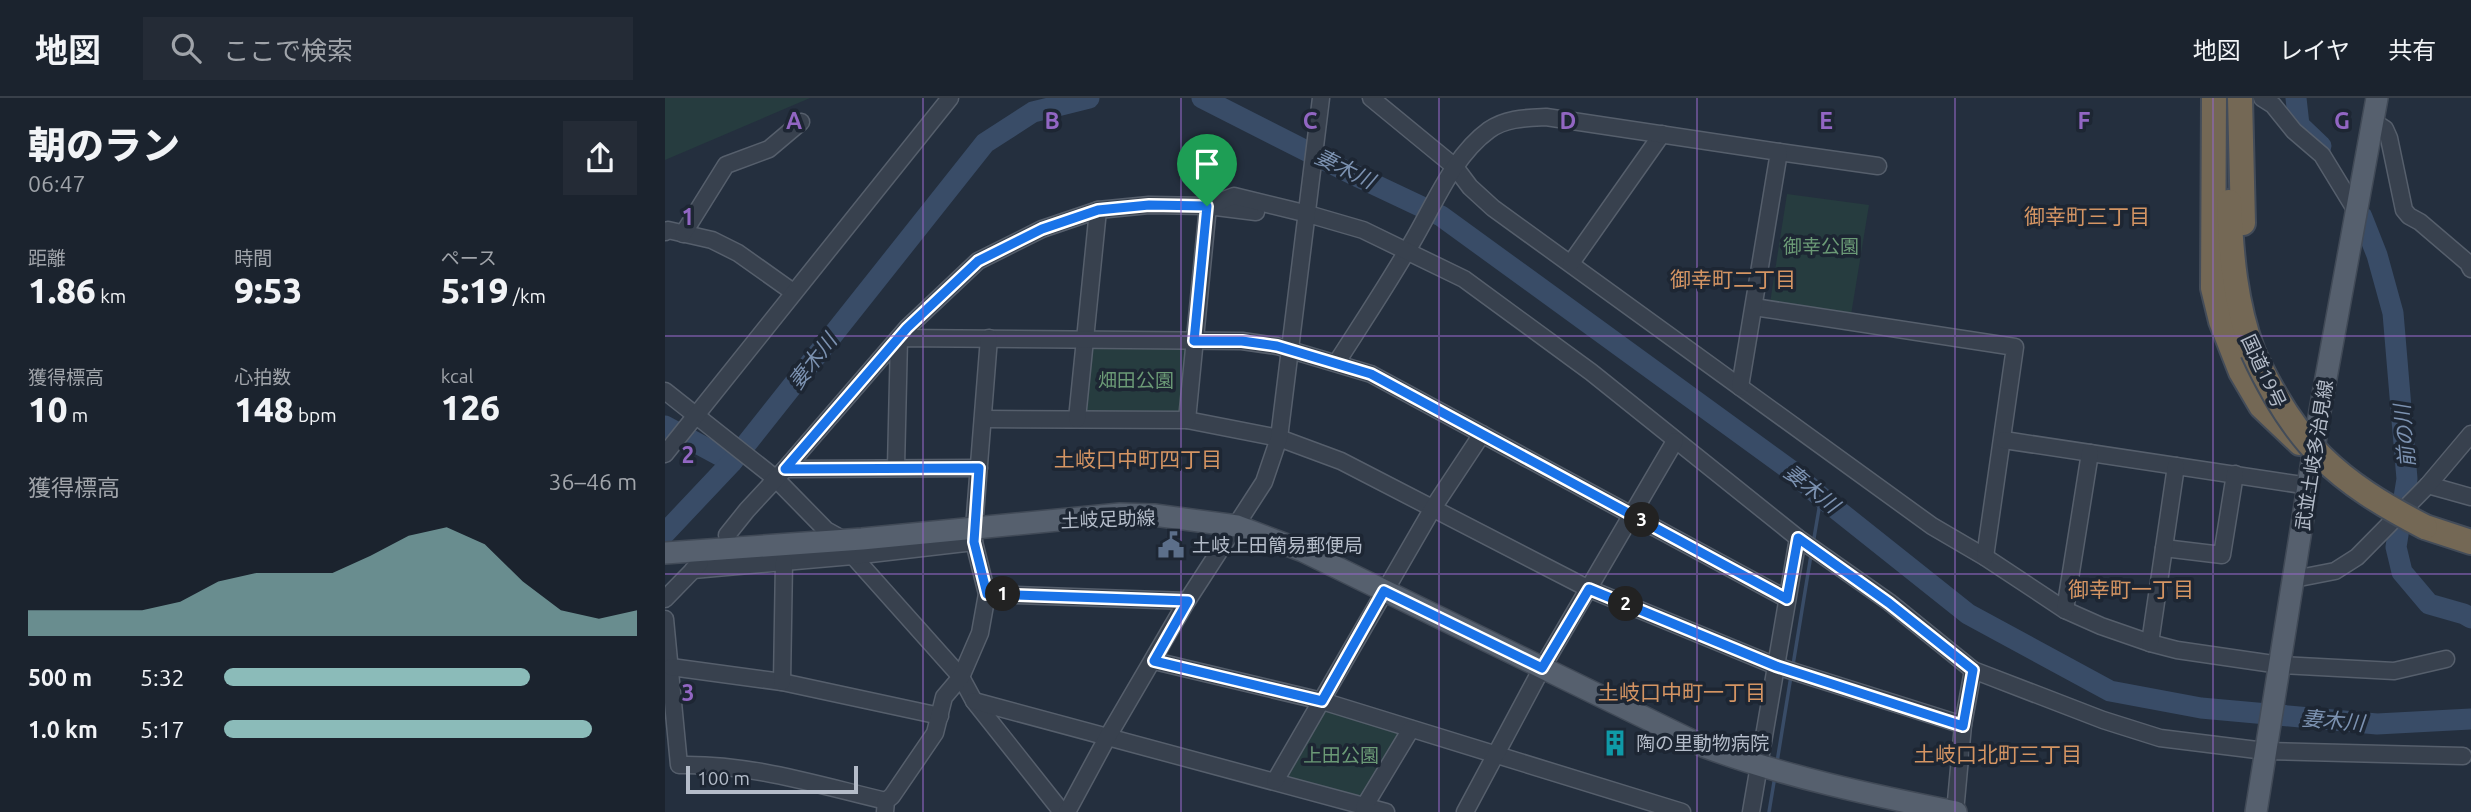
<!DOCTYPE html>
<html lang="ja">
<head>
<meta charset="utf-8">
<style>
  body { margin:0; font-family:Ubuntu,"Noto Sans JP",sans-serif; background:#242b36; color:#f1f3f6; height:100vh; display:flex; flex-direction:column; font-size:26px; white-space:nowrap }
  * { box-sizing:border-box; margin:0 }
  p { font-size:23px; color:#a0a4aa }
  .icon { flex:none; width:38px; height:38px; fill:none; stroke:currentColor; stroke-width:2; stroke-linecap:round; stroke-linejoin:round }
  .map { position:relative; flex:1; overflow:hidden }
  .side { display:flex; flex-direction:column; background:#1b232e; width:665px }
  .side>* { flex:none }
  .scale { position:absolute; left:21px; bottom:18px; width:172px; box-sizing:border-box; padding-left:7px; border:4px solid #b4bcc9; border-top:0; font-size:19px; line-height:24px; white-space:nowrap; color:#b4bcc9; -webkit-text-stroke:5px #1d2633; paint-order:stroke }
  .pin { position:absolute; display:grid; place-items:center; width:60px; height:60px; color:#fff; margin:-72px -30px; border-radius:50% 50% 50% 0; rotate:-45deg; box-shadow:0 0 7px #0007 }
  .pin .icon { rotate:45deg }
  .km { position:absolute; width:35px; height:35px; margin:-18px; border-radius:50%; background:#222; color:#fff; font-size:19px; line-height:35px; text-align:center }
  .round { display:grid; place-items:center; flex:none; width:74px; height:74px; border-radius:0px; background:#242b36 }
  .overview { display:flex; align-items:center; justify-content:space-between; height:119px; padding:0 28px }
  h1 { font-size:38px; font-weight:800; line-height:52px }
  .figures { display:grid; grid-template-columns:repeat(3,1fr); gap:10px; height:119px; padding:7px 28px }
  .figures div { display:grid; align-content:center }
  .figures b { font-size:35px; font-weight:800 }
  .figures small { font-size:19px; font-weight:400 }
  .figures p { font-size:19px }
  .chart { height:196px; padding:14px 28px }
  .chart p { display:flex; justify-content:space-between }
  .chart svg { width:100%; height:126px; margin-top:7px; fill:#8bbbb9; opacity:.7 }
  ul { padding:0 28px; list-style:none; font-size:23px }
  li { display:grid; grid-template-columns:112px 84px 1fr; align-items:center; height:52px }
  li i { height:18px; border-radius:9px; background:#8bbbb9 }
  header { display:flex; align-items:center; gap:42px; box-sizing:border-box; height:98px; padding:0 35px; background:#1b232e; border-bottom:2px solid #39404a }
  header strong { font-size:33px }
  nav { display:flex; gap:38px; margin-inline-start:auto; font-size:24px }
  .search { width:490px; height:63px; background:#242b36; display:flex; align-items:center; gap:18px; box-sizing:border-box; padding:0 24px; border-radius:0px; color:#a0a4aa; font-size:26px }
  main { display:flex; flex:1; min-height:0 }
  .map>svg:first-child { display:block }
  .green { fill:#263c3f }
  .lines { fill:none; stroke-linecap:round; stroke-linejoin:round }
  .stream { stroke:#394c67; stroke-width:3.5 }
  .river { stroke:#394c67; stroke-width:21 }
  .minor-casing { stroke:#565f6c; stroke-width:19 }
  .major-casing { stroke:#414a57; stroke-width:24 }
  .highway-casing { stroke:#434c59; stroke-width:28 }
  .minor { stroke:#38414e; stroke-width:16 }
  .major { stroke:#56606e; stroke-width:21 }
  .highway { stroke:#746855; stroke-width:24 }
  .highway-bridge-casing { stroke:#434c59; stroke-width:28; stroke-linecap:butt }
  .highway-bridge { stroke:#746855; stroke-width:24 }
  .route-casing { stroke:#fff; stroke-width:14 }
  .route { stroke:#1a73e8; stroke-width:9 }
  .grid { fill:none; stroke:#9266c3; stroke-width:2; stroke-opacity:0.55 }
  .labels { text-anchor:middle; dominant-baseline:central; stroke-width:7; stroke-linejoin:round; paint-order:stroke }
  .park-label { font-size:19px; fill:#6b9a76; stroke:#1d2633 }
  .street-label { font-size:19px; fill:#b4bcc9; stroke:#1d2633 }
  .poi-label { font-size:19px; fill:#b4bcc9; stroke:#1d2633; text-anchor:start }
  .water-label { font-size:21px; font-style:italic; fill:#7c92b1; stroke:#1d2633 }
  .neighbourhood-label { font-size:21px; fill:#d59563; stroke:#1d2633 }
  .grid-label { font-size:23px; text-anchor:middle; font-weight:bold; fill:#9266c3; stroke:#1d2633; stroke-width:7; stroke-linejoin:round; paint-order:stroke }
</style>
</head>
<body>
<header>
<strong>地図</strong>
<div class="search"><svg class="icon" aria-label="search" viewBox="0 0 24 24"><circle cx="10" cy="10" r="6"/><path d="M15 15l6 6"/></svg>ここで検索</div>
<nav><a>地図</a><a>レイヤ</a><a>共有</a></nav>
</header>
<main>
<section class="side">
<div class="overview"><div><h1>朝のラン</h1><p>06:47</p></div><a class="round"><svg class="icon" aria-label="share" viewBox="0 0 24 24"><path d="M12 15V3M7 8l5-5 5 5M5 13v7h14v-7"/></svg></a></div>
<div class="figures">
<div><p>距離</p><b>1.86<small> km</small></b></div>
<div><p>時間</p><b>9:53</b></div>
<div><p>ペース</p><b>5:19<small> /km</small></b></div>
</div>
<div class="figures">
<div><p>獲得標高</p><b>10<small> m</small></b></div>
<div><p>心拍数</p><b>148<small> bpm</small></b></div>
<div><p>kcal</p><b>126</b></div>
</div>
<div class="chart"><p><span>獲得標高</span>36–46 m</p>
<svg viewBox="0 0 160 44" preserveAspectRatio="none"><path d="M0 44V35L10 35L20 35L30 35L40 32L50 25L60 22L70 22L80 22L90 16L100 9L110 6L120 12L130 25L140 35L150 38L160 35V44z"/></svg>
</div>
<ul>
<li><b>500 m</b>5:32<i style="width:74%"></i></li>
<li><b>1.0 km</b>5:17<i style="width:89%"></i></li>
</ul>
</section>
<div class="map">
<svg width="1806" height="714" viewBox="0 0 1806 714">
  <rect width="100%" height="100%" fill="#242f3e"/>
  <g class="green">
    <polygon points="0,0 145,0 0,62"/>
    <polygon points="1122,96 1204,107 1186,217 1105,205"/>
    <polygon points="427,248 523,248 519,314 513,317 421,315 418,311"/>
    <polygon points="659,611 737,633 699,701 616,682"/>
  </g>
  <g class="lines">
    <g class="stream">
      <polyline points="543,3 545,0"/>
      <polyline points="1148,446 1156,399"/>
      <polyline points="1128,567 1146,457"/>
      <polyline points="1112,664 1126,578"/>
      <polyline points="1104,714 1110,678"/>
    </g>
    <g class="river">
      <polyline points="537,0 687,76 776,118 1124,371 1156,399 1303,516 1445,593 1536,610 1712,626 1806,621"/>
      <polyline points="1631,0 1634,27 1656,48"/>
      <polyline points="1697,119 1712,157 1728,215 1742,381 1731,449 1737,474 1764,506 1799,516 1806,520"/>
      <polyline points="0,328 67,364"/>
      <polyline points="0,435 67,364 320,45 368,14 424,0"/>
    </g>
    <g class="minor-casing">
      <g id="minor">
        <polyline points="706,0 790,69 805,89 828,110 1267,428 1320,459 1400,512 1436,528 1485,545 1512,552 1615,567 1729,573 1781,561"/>
        <polyline points="1597,0 1608,7 1629,33 1657,57 1690,111"/>
        <polyline points="1706,22 1720,31 1724,40 1739,112 1744,118 1755,124 1803,165 1806,171"/>
        <polyline points="1114,54 1213,68"/>
        <polyline points="0,134 3,132 47,142 73,155 128,194"/>
        <polyline points="18,136 61,67 104,51 136,24"/>
        <polyline points="906,165 997,36"/>
        <polyline points="1089,209 1350,249 1320,459"/>
        <path d="M672,264C697,225 723,186 746,146C769,108 787,59 824,32C841,20 861,20 881,19L1114,54L1075,289"/>
        <polyline points="0,293 110,380 161,432 179,442 188,458 296,579 309,603 397,714"/>
        <polyline points="318,321 522,322 614,340 676,363 924,491 1111,568 1298,627"/>
        <polyline points="412,321 433,112"/>
        <polyline points="522,322 543,108 591,114"/>
        <polyline points="1339,342 1644,388"/>
        <polyline points="0,356 285,0"/>
        <polyline points="231,369 234,240 577,243 612,248 706,276 1122,501"/>
        <polyline points="120,371 314,370"/>
        <polyline points="1763,387 1806,399"/>
        <polyline points="62,437 82,412 120,371 242,230 313,163 377,131 433,112 484,107 543,108 569,98 643,116 698,132 799,181 926,274 1133,440 1224,504 1308,572 1438,622 1495,640 1600,653 1798,658"/>
        <polyline points="1499,450 1557,457 1570,376"/>
        <polyline points="28,472 188,458 309,444"/>
        <polyline points="1629,481 1670,473 1692,459 1763,387 1806,336"/>
        <polyline points="322,496 522,503"/>
        <polyline points="0,501 35,465"/>
        <polyline points="1400,512 1425,355"/>
        <path d="M0,521L14,667C84,665 153,687 221,703"/>
        <polyline points="1485,545 1511,368"/>
        <polyline points="489,563 657,603 1017,714"/>
        <polyline points="6,569 117,584 275,618"/>
        <polyline points="117,584 119,463"/>
        <polyline points="309,603 721,714"/>
        <polyline points="610,683 768,410 817,336"/>
        <polyline points="699,709 746,631"/>
        <polyline points="220,714 221,703 227,698 270,635 279,599 296,579 315,535 322,496 309,444 309,430 324,240"/>
        <polyline points="402,714 442,640 522,503 599,384 614,340 656,0"/>
        <polyline points="800,714 877,570 1010,343"/>
        <polyline points="1086,714 1133,440"/>
        <polyline points="1290,714 1298,627 1308,572"/>
      </g>
    </g>
    <g class="major-casing">
      <g id="major">
        <path d="M0,455L197,441L455,416L489,417L572,428L638,453L1040,649C1122,679 1206,697 1291,714"/>
        <polyline points="1591,714 1655,313 1712,0"/>
      </g>
    </g>
    <g class="highway-casing">
      <g id="highway">
        <polyline points="1549,0 1548,190 1556,223 1576,274 1596,308 1635,345"/>
        <polyline points="1575,0 1578,125"/>
        <path d="M1564,104C1566,156 1570,205 1588,254"/>
        <polyline points="1760,429 1806,444"/>
      </g>
    </g>
    <use href="#minor" class="minor"/>
    <use href="#major" class="major"/>
    <use href="#highway" class="highway"/>
    <g class="highway-bridge-casing">
      <path id="highway-bridge" d="M1588,254C1630,346 1671,383 1760,429"/>
    </g>
    <use href="#highway-bridge" class="highway-bridge"/>
  </g>
  <g class="lines">
    <g class="route-casing">
      <polygon id="route" points="484,107 542,108 529,243 577,243 612,248 706,276 1122,501 1133,440 1224,505 1308,572 1298,628 1111,568 924,491 877,570 719,493 657,603 489,563 523,503 322,496 309,444 314,370 120,371 242,230 313,163 377,131 433,112"/>
    </g>
    <use href="#route" class="route"/>
  </g>
  <path class="grid" d="M258,0V714M516,0V714M774,0V714M1032,0V714M1290,0V714M1548,0V714M0,238H1806M0,476H1806"/>
  <defs>
    <g id="civic-bare" transform="scale(2.1)"><path d="M-.6-6.5H3V-4.5H.6V-3L4-1V1h2V6H-6V1h2V-1L-.6-3ZM-1.2 2.5V6h2.4V2.5Z" fill="#5c6f8a" stroke="#1d2633" stroke-width="2.5" paint-order="stroke"/></g>
    <g id="building-bare" transform="scale(2.1)"><path d="M-4-6H4V6H1V3H-1V6H-4ZM-2.5-4.3h1.7v1.8h-1.7ZM.8-4.3h1.7v1.8H.8ZM-2.5-1h1.7V.8h-1.7ZM.8-1h1.7V.8H.8Z" fill="#0f9aa8" stroke="#1d2633" stroke-width="2.5" paint-order="stroke"/></g>
  </defs>
  <g fill-rule="evenodd">
    <use href="#civic-bare" x="506" y="447"/>
    <use href="#building-bare" x="950" y="645"/>
  </g>
  <g class="labels">
    <g class="park-label">
      <text x="1156" y="148">御幸公園</text>
      <text x="471" y="282">畑田公園</text>
      <text x="676" y="657">上田公園</text>
    </g>
    <g class="street-label">
      <text transform="translate(1599 273) rotate(65)">国道19号</text>
      <text transform="translate(1649 357) rotate(-81)">武並土岐多治見線</text>
      <text transform="translate(443 421) rotate(-2)">土岐足助線</text>
    </g>
    <g class="poi-label">
      <text x="527" y="447">土岐上田簡易郵便局</text>
      <text x="971" y="645">陶の里動物病院</text>
    </g>
    <g class="water-label">
      <text transform="translate(680 70) rotate(26)">妻木川</text>
      <text transform="translate(147 263) rotate(-52)">妻木川</text>
      <text transform="translate(1739 338) rotate(-95)">前の川</text>
      <text transform="translate(1147 390) rotate(39)">妻木川</text>
      <text transform="translate(1668 622) rotate(5)">妻木川</text>
    </g>
    <g class="neighbourhood-label">
      <text x="1422" y="118">御幸町三丁目</text>
      <text x="1068" y="181">御幸町二丁目</text>
      <text x="473" y="361">土岐口中町四丁目</text>
      <text x="1466" y="491">御幸町一丁目</text>
      <text x="1017" y="594">土岐口中町一丁目</text>
      <text x="1333" y="656">土岐口北町三丁目</text>
    </g>
  </g>
  <g class="grid-label">
    <text x="129" y="31">A</text>
    <text x="387" y="31">B</text>
    <text x="645" y="31">C</text>
    <text x="903" y="31">D</text>
    <text x="1161" y="31">E</text>
    <text x="1419" y="31">F</text>
    <text x="1677" y="31">G</text>
    <text x="23" y="127">1</text>
    <text x="23" y="365">2</text>
    <text x="23" y="603">3</text>
  </g>
</svg>
<div class="scale">100 m</div>
<div class="pin" style="left:542px;top:108px;background:#1e9e55"><svg class="icon" aria-label="arrive" viewBox="0 0 24 24"><path d="M6 21V4h12l-3 4 3 4H6"/></svg></div>
<b class="km" style="left:338px;top:496px">1</b>
<b class="km" style="left:961px;top:506px">2</b>
<b class="km" style="left:977px;top:422px">3</b>
</div>
</main>
</body>
</html>
